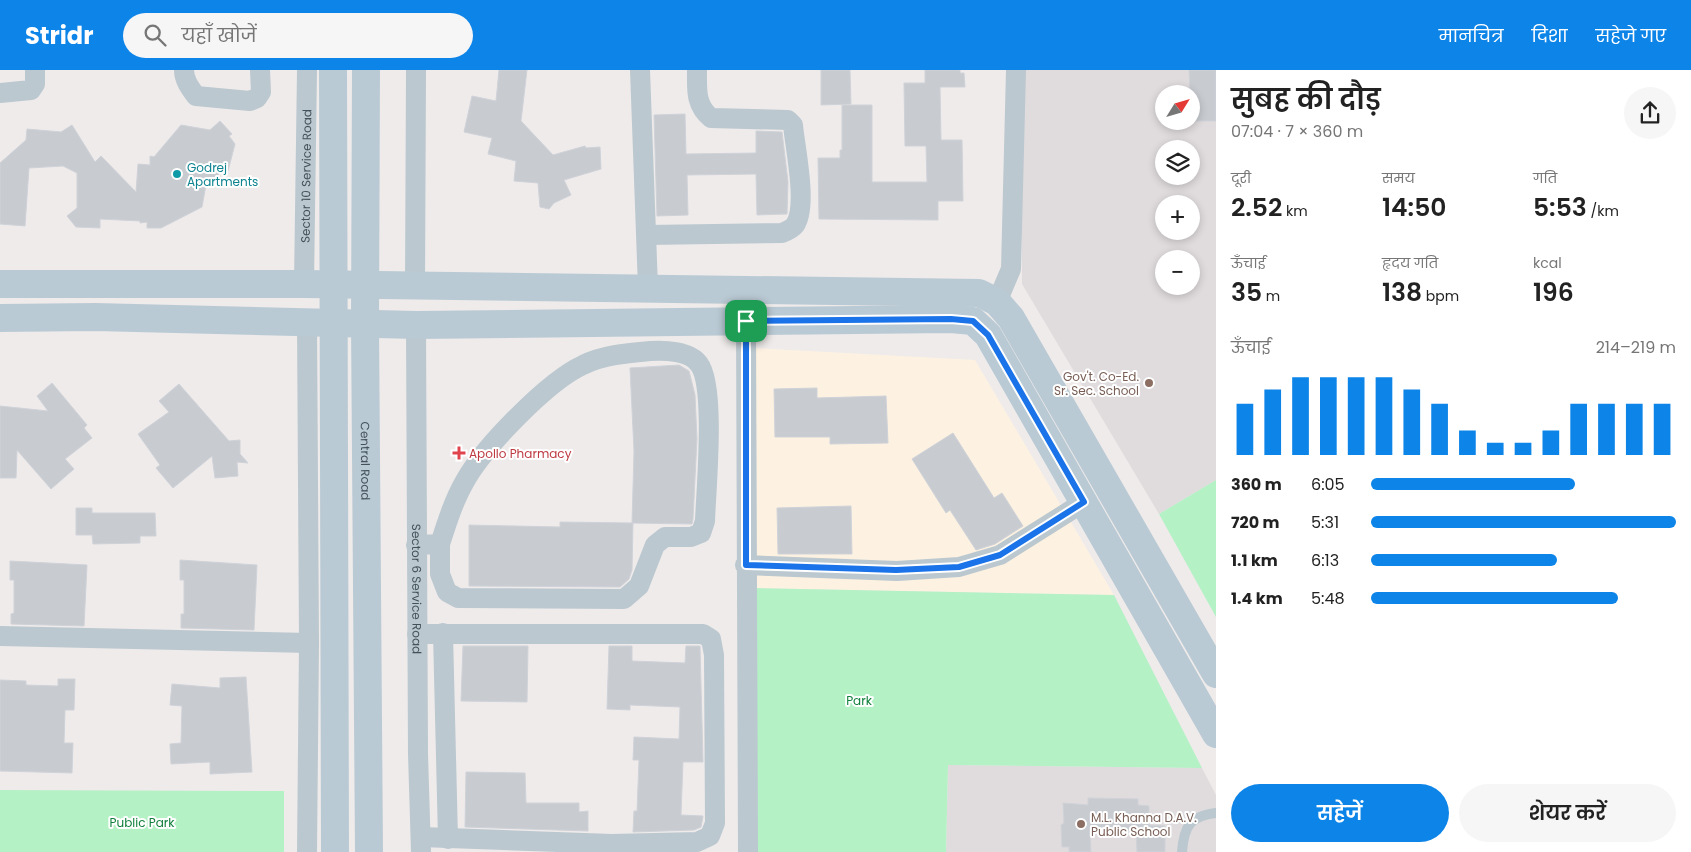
<!DOCTYPE html>
<html lang="hi">
<head>
<meta charset="utf-8">
<style>
  body { margin:0; font-family:Poppins,"Noto Sans Devanagari",sans-serif; background:#f6f6f6; color:#222; height:100vh; display:flex; flex-direction:column; font-size:19px; white-space:nowrap }
  * { box-sizing:border-box; margin:0 }
  p { font-size:16px; color:#767676 }
  .icon { flex:none; width:28px; height:28px; fill:none; stroke:currentColor; stroke-width:2; stroke-linecap:round; stroke-linejoin:round }
  .map { position:relative; flex:1; overflow:hidden }
  .panel { display:flex; flex-direction:column; background:#fff; width:475px }
  .panel>* { flex:none }
  .needle { width:32px; rotate:53deg }
  .controls { position:absolute; left:1155px; top:15px; display:grid; gap:10px }
  .controls a { display:grid; place-items:center; width:45px; height:45px; border-radius:50%; background:#fff; box-shadow:0 2px 8px #0003; font-size:25px }
  .pin { position:absolute; display:grid; place-items:center; width:42px; height:42px; color:#fff; margin:-21px; border-radius:10px; box-shadow:0 2px 8px #0006 }
  .round { display:grid; place-items:center; flex:none; width:52px; height:52px; border-radius:26px; background:#f6f6f6 }
  .headline { display:flex; align-items:center; justify-content:space-between; height:85px; padding:0 15px }
  h1 { font-size:28px; font-weight:600; line-height:38px }
  .stats { display:grid; grid-template-columns:repeat(3,1fr); gap:8px; height:85px; padding:5px 15px }
  .stats div { display:grid; align-content:center }
  .stats b { font-size:25px; font-weight:600 }
  .stats small { font-size:14px; font-weight:400 }
  .stats p { font-size:14px }
  .chart { height:140px; padding:10px 15px }
  .chart p { display:flex; justify-content:space-between }
  .chart svg { width:100%; height:90px; margin-top:5px; stroke:#0c84e8; stroke-width:6 }
  .action { display:flex; gap:10px; margin-top:auto; padding:10px 15px }
  .action a { flex:1; height:58px; border-radius:30px; background:#0c84e8; color:#fff; font-size:20px; font-weight:600; line-height:58px; text-align:center }
  .action a+a { background:#f6f6f6; color:#222 }
  ul { padding:0 15px; list-style:none; font-size:16px }
  li { display:grid; grid-template-columns:80px 60px 1fr; align-items:center; height:38px }
  li i { height:12px; border-radius:6px; background:#0c84e8 }
  header { display:flex; align-items:center; gap:30px; box-sizing:border-box; height:70px; padding:0 25px; background:#0c84e8; color:#fff }
  header strong { font-size:24px }
  nav { display:flex; gap:28px; margin-inline-start:auto; font-size:18px }
  .search { width:350px; height:45px; background:#f6f6f6; display:flex; align-items:center; gap:12px; box-sizing:border-box; padding:0 18px; border-radius:28px; color:#767676; font-size:19px }
  main { display:flex; flex:1; min-height:0 }
  .map>svg:first-child { display:block }
  .commercial { fill:#fdf2e1 }
  .education { fill:#e0dcdd; fill-rule:evenodd }
  .green { fill:#b4f1c5 }
  .building { fill:#c8ccd1; stroke:#cfd2d8 }
  .lines { fill:none; stroke-linecap:round; stroke-linejoin:round }
  .lane { stroke:#bbc8cf; stroke-width:10 }
  .street { stroke:#bbc8cf; stroke-width:20 }
  .secondary { stroke:#bacad4; stroke-width:28 }
  .route-casing { stroke:#fff; stroke-width:10 }
  .route { stroke:#1a73e8; stroke-width:6 }
  .culture-dot { fill:#0f9aa8; stroke:#fff; stroke-width:2 }
  .education-dot { fill:#8d6e63; stroke:#fff; stroke-width:2 }
  .health-dot { fill:#e0444e; stroke:#fff; stroke-width:2 }
  .labels { text-anchor:middle; dominant-baseline:central; stroke-width:4; stroke-linejoin:round; paint-order:stroke }
  .culture-label { font-size:12px; fill:#0d838f; stroke:#fff; text-anchor:start }
  .street-label { font-size:12px; fill:#43515a; stroke:#fff }
  .education-label { font-size:12px; fill:#785e54; stroke:#fff; text-anchor:end }
  .health-label { font-size:12px; fill:#be3a42; stroke:#fff; text-anchor:start }
  .park-label { font-size:12px; fill:#107f3b; stroke:#fff }
</style>
</head>
<body>
<header>
<strong>Stridr</strong>
<div class="search"><svg class="icon" aria-label="search" viewBox="0 0 24 24"><circle cx="10" cy="10" r="6"/><path d="M15 15l6 6"/></svg>यहाँ खोजें</div>
<nav><a>मानचित्र</a><a>दिशा</a><a>सहेजे गए</a></nav>
</header>
<main>
<div class="map">
<svg width="1216" height="782" viewBox="0 0 1216 782">
  <rect width="100%" height="100%" fill="#efebeb"/>
  <polygon class="commercial" points="752,278 975,290 1114,525 747,518"/>
  <g class="education">
    <path d="M1022,0H1216V410L1159,444L1022,214ZM1164,24H1191V51H1164ZM1164,79H1191V106H1164ZM1164,134H1191V161H1164ZM1164,189H1191V216H1164Z"/>
    <polygon points="948,695 1202,698 1216,725 1216,782 946,782"/>
  </g>
  <g class="green">
    <polygon points="1216,410 1216,547 1159,444"/>
    <polygon points="747,518 1114,525 1202,698 948,695 946,782 749,782"/>
    <polygon points="0,720 284,721 284,782 0,782"/>
  </g>
  <g class="building">
    <polygon points="499,0 527,0 521,51 553,85 585,76 586,78 600,77 601,99 564,110 571,125 554,133 549,139 540,137 538,113 514,111 516,91 488,84 492,68 464,62 472,26 496,31"/>
    <polygon points="821,0 850,0 851,34 821,35"/>
    <polygon points="925,0 960,0 960,3 964,3 965,17 940,17 941,70 962,70 963,131 938,131 938,150 819,149 818,88 840,88 840,80 842,80 842,35 872,35 872,112 927,112 926,76 905,76 904,13 925,13"/>
    <polygon points="1189,0 1216,0 1216,51 1191,51"/>
    <polygon points="685,44 686,84 756,83 756,61 782,62 788,112 787,144 757,145 756,104 687,105 688,145 657,146 654,45"/>
    <polygon points="220,51 232,64 229,66 235,74 228,101 220,98 217,111 207,109 202,137 161,158 147,158 147,152 140,153 140,151 100,149 100,158 76,157 67,146 77,138 77,103 63,96 29,98 25,156 0,154 0,93 26,70 27,59 61,62 72,55 95,92 101,86 136,122 138,94 150,95 150,86 154,87 181,55 210,60"/>
    <polygon points="679,295 689,301 695,325 697,369 693,449 692,454 632,453 634,381 630,298"/>
    <polygon points="52,313 87,355 84,358 92,368 65,389 74,399 51,419 17,380 16,408 0,408 0,336 48,341 37,326"/>
    <polygon points="179,314 229,371 240,370 240,384 248,393 237,392 238,406 215,408 212,386 173,418 156,398 160,395 138,364 169,342 159,331"/>
    <polygon points="817,318 817,328 886,326 888,373 830,374 830,367 775,367 774,319"/>
    <polygon points="953,363 994,428 1002,423 1023,456 995,474 976,480 950,440 946,443 912,389"/>
    <polygon points="851,436 852,484 778,484 777,438"/>
    <polygon points="76,438 92,438 92,443 155,443 156,466 140,466 140,473 93,474 92,465 76,465"/>
    <polygon points="560,452 633,453 632,500 629,509 620,517 469,516 469,455 560,457"/>
    <polygon points="180,490 257,495 254,560 181,558 181,544 184,544 184,510 180,510"/>
    <polygon points="10,491 87,495 84,556 11,554 11,544 14,543 14,510 10,510"/>
    <polygon points="463,576 528,576 527,632 461,631"/>
    <polygon points="609,576 632,576 632,591 685,593 686,576 700,576 703,692 683,692 681,745 703,746 701,757 694,760 633,762 634,741 637,741 639,690 633,690 634,667 679,669 680,637 630,635 630,640 607,639"/>
    <polygon points="246,607 252,702 210,704 210,692 171,694 170,674 181,673 182,636 170,635 172,614 220,618 220,608"/>
    <polygon points="58,609 75,609 74,640 65,640 64,673 73,673 72,703 0,701 0,610 26,611 26,615 58,616"/>
    <polygon points="466,702 525,703 526,733 579,733 579,742 588,741 588,761 465,757"/>
    <polygon points="1088,728 1138,729 1138,735 1149,736 1149,755 1165,756 1165,782 1137,782 1136,762 1090,763 1091,782 1069,782 1069,777 1062,777 1061,755 1064,753 1063,733 1088,735"/>
  </g>
  <g class="lines">
    <path class="lane" d="M1182,782C1184,756 1190,746 1216,743"/>
    <g class="street">
      <path d="M184,0C184,10 190,18 196,26L250,31L257,28L261,22L260,0"/>
      <polyline points="640,0 648,218"/>
      <polyline points="0,23 31,20 35,14 35,0"/>
      <path d="M647,165L782,163C787,161 792,159 795,155C808,136 795,78 793,55L788,50L711,48C695,35 697,19 697,0"/>
      <path id="s1" d="M304,214L307,0"/>
      <polyline points="415,216 416,0"/>
      <polyline points="997,232 1011,199 1016,0"/>
      <polyline points="746,251 748,782"/>
      <polyline points="307,252 309,573 307,782"/>
      <path id="s2" d="M416,255L418,684L421,782"/>
      <path d="M416,475L440,474V504L447,522L458,528L624,529L639,516L655,475L665,467H691L701,463L705,451C706,420 716,316 699,294C690,281 665,280 650,281C628,283 603,285 583,295C548,311 484,377 465,411C454,430 447,452 440,474"/>
      <polyline points="745,495 897,501 959,497 1000,485 1084,432"/>
      <polyline points="443,563 448,769"/>
      <polyline points="417,564 703,564 711,569 714,585 715,753 710,766 697,772 612,774 421,767"/>
      <polyline points="0,566 309,573"/>
    </g>
    <g class="secondary">
      <polyline points="333,0 335,782"/>
      <path id="s3" d="M366,0L365,253L369,782"/>
      <polyline points="0,214 304,214 979,223 997,232 1011,248 1216,604"/>
      <polyline points="0,248 95,247 416,255 951,249 973,251 988,265 1216,664"/>
    </g>
  </g>
  <g class="lines">
    <g class="route-casing">
      <polygon id="route" points="951,249 973,251 988,265 1084,432 1000,485 959,497 896,500 746,495 746,251"/>
    </g>
    <use href="#route" class="route"/>
  </g>
  <circle class="culture-dot" cx="177" cy="104" r="5"/>
  <g class="education-dot">
    <circle cx="1149" cy="313" r="5"/>
    <circle cx="1081" cy="754" r="5"/>
  </g>
  <path class="health-dot" d="M456.5 375.5h5v5h5v5h-5v5h-5v-5h-5v-5h5z"/>
  <g class="labels">
    <g class="culture-label">
      <text x="187" y="97">Godrej<tspan x="187" dy="14">Apartments</tspan></text>
    </g>
    <g class="street-label">
      <text stroke="none"><textPath href="#s1" startOffset="108">Sector 10 Service Road</textPath></text>
      <text stroke="none"><textPath href="#s3" startOffset="391">Central Road</textPath></text>
      <text stroke="none"><textPath href="#s2" startOffset="264">Sector 6 Service Road</textPath></text>
    </g>
    <g class="education-label">
      <text x="1139" y="306">Gov't. Co-Ed.<tspan x="1139" dy="14">Sr. Sec. School</tspan></text>
      <text x="1091" y="747" text-anchor="start">M.L. Khanna D.A.V.<tspan x="1091" dy="14">Public School</tspan></text>
    </g>
    <g class="health-label">
      <text x="469" y="383">Apollo Pharmacy</text>
    </g>
    <g class="park-label">
      <text x="859" y="630">Park</text>
      <text x="142" y="752">Public Park</text>
    </g>
  </g>
</svg>
<div class="controls">
<a><svg class="needle" viewBox="-14 -14 28 28"><path d="M0-13l5 13h-10z" fill="#e53935"/><path d="M0 13l5-13h-10z" fill="#767676"/></svg></a>
<a><svg class="icon" aria-label="layers" viewBox="0 0 24 24"><path d="M12 4l9 5-9 5-9-5zM3 14l9 5 9-5"/></svg></a>
<a>+</a>
<a>−</a>
</div>
<div class="pin" style="left:746px;top:251px;background:#1e9e55"><svg class="icon" aria-label="arrive" viewBox="0 0 24 24"><path d="M6 21V4h12l-3 4 3 4H6"/></svg></div>
</div>
<section class="panel">
<div class="headline"><div><h1>सुबह की दौड़</h1><p>07:04 · 7 × 360 m</p></div><a class="round"><svg class="icon" aria-label="share" viewBox="0 0 24 24"><path d="M12 15V3M7 8l5-5 5 5M5 13v7h14v-7"/></svg></a></div>
<div class="stats">
<div><p>दूरी</p><b>2.52<small> km</small></b></div>
<div><p>समय</p><b>14:50</b></div>
<div><p>गति</p><b>5:53<small> /km</small></b></div>
</div>
<div class="stats">
<div><p>ऊँचाई</p><b>35<small> m</small></b></div>
<div><p>हृदय गति</p><b>138<small> bpm</small></b></div>
<div><p>kcal</p><b>196</b></div>
</div>
<div class="chart"><p><span>ऊँचाई</span>214–219 m</p>
<svg viewBox="0 0 160 44" preserveAspectRatio="none"><path d="M5 44V19M15 44V12M25 44V6M35 44V6M45 44V6M55 44V6M65 44V12M75 44V19M85 44V32M95 44V38M105 44V38M115 44V32M125 44V19M135 44V19M145 44V19M155 44V19"/></svg>
</div>
<ul>
<li><b>360 m</b>6:05<i style="width:67%"></i></li>
<li><b>720 m</b>5:31<i style="width:100%"></i></li>
<li><b>1.1 km</b>6:13<i style="width:61%"></i></li>
<li><b>1.4 km</b>5:48<i style="width:81%"></i></li>
</ul>
<div class="action"><a>सहेजें</a><a>शेयर करें</a></div>
</section>
</main>
</body>
</html>
